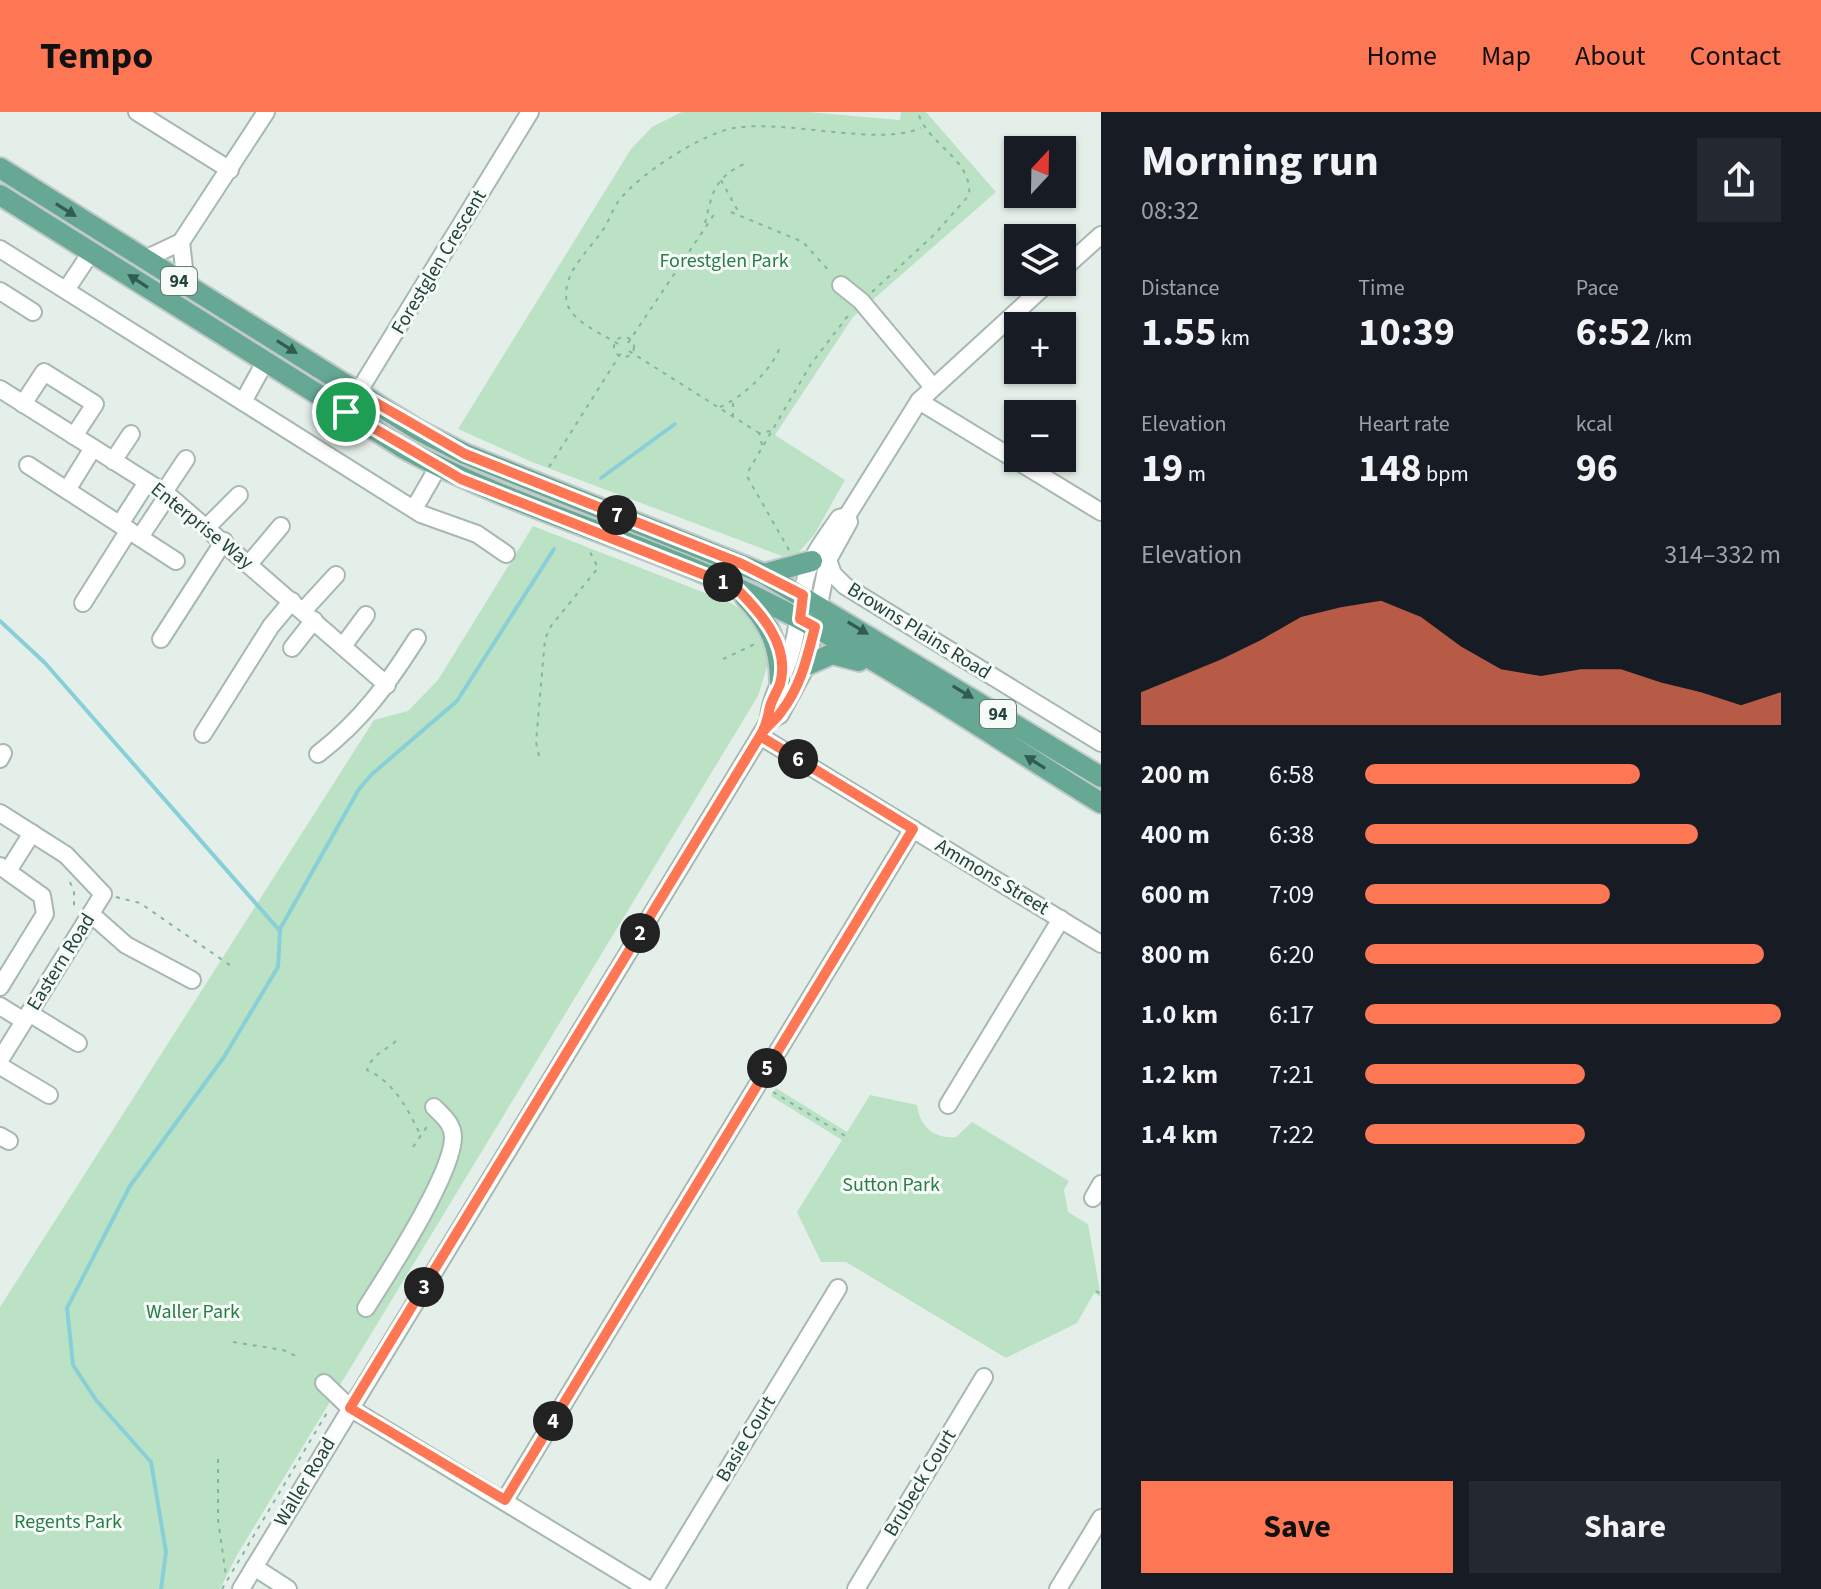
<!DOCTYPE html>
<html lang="en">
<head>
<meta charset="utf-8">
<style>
  body { margin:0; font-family:"Source Sans 3",sans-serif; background:#242831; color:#f1f3f6; height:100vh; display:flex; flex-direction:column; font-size:30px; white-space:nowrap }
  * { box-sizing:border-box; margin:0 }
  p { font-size:26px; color:#9ea1a6 }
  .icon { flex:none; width:44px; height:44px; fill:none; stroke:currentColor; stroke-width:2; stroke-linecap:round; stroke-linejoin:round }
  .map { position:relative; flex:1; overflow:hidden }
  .details { display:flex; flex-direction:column; background:#171b24; width:720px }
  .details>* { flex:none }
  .needle { width:52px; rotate:22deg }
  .tools { position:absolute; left:1004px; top:24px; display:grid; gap:16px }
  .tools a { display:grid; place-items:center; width:72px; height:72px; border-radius:0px; background:#171b24; box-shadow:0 2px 6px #0004; font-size:40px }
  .pin { position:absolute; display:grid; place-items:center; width:68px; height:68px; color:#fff; margin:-34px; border:4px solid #fff; border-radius:50%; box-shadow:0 2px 8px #0007 }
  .km { position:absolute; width:40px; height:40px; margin:-20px; border-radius:50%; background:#222; color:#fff; font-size:22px; line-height:40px; text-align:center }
  .round { display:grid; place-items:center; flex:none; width:84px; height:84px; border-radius:0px; background:#242831 }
  .headline { display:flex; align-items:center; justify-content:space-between; height:136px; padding:0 40px }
  h1 { font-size:44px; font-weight:700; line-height:60px }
  .metrics { display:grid; grid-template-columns:repeat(3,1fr); gap:12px; height:136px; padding:8px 40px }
  .metrics div { display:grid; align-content:center }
  .metrics b { font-size:40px; font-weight:700 }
  .metrics small { font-size:22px; font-weight:400 }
  .metrics p { font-size:22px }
  .chart { height:224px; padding:16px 40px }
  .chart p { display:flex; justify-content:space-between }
  .chart svg { width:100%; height:144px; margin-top:8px; fill:#fd7755; opacity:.7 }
  .cta { display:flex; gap:16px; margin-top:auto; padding:16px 40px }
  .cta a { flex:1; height:92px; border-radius:0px; background:#fd7755; color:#111; font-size:32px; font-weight:700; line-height:92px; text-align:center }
  .cta a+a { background:#242831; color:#f1f3f6 }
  ul { padding:0 40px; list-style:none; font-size:26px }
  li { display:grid; grid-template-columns:128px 96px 1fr; align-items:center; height:60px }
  li i { height:20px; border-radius:10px; background:#fd7755 }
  header { display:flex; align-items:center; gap:48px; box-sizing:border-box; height:112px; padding:0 40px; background:#fd7755; color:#111 }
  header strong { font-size:38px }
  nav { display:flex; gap:44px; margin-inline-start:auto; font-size:28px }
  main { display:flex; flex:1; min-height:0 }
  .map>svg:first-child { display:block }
  .green { fill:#bce2c5 }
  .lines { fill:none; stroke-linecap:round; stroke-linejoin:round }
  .stream { stroke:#89cfd8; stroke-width:4 }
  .minor-casing { stroke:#a7b8b1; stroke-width:20 }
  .major-casing { stroke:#c1cac8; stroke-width:24 }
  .path { stroke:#83b5a3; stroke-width:2; stroke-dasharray:4 6; stroke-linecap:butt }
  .minor { stroke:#fff; stroke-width:16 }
  .major { stroke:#66a894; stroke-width:20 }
  .oneway { fill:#335c50 }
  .route-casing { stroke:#fff; stroke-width:16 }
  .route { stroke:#fd7755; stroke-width:10 }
  .labels { text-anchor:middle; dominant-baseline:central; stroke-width:6; stroke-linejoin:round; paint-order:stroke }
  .shield { fill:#f6fbf8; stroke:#627a72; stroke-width:2 }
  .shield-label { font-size:18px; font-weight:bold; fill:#224339 }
  .park-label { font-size:20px; fill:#287e46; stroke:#f6fbf8 }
  .street-label { font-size:20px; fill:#224339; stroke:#f6fbf8 }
</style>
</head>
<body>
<header>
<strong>Tempo</strong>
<nav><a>Home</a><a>Map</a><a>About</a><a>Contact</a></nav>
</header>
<main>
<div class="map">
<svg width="1101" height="1477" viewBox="0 0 1101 1477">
  <rect width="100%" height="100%" fill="#e5efea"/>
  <g class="green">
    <polygon points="682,0 808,0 900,8 901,0 926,0 996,80 853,205 775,323 845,368 814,423 798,441 782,444 532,350 458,317 631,37 652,15"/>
    <polygon points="533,414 731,491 758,509 770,545 758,584 237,1443 220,1477 0,1477 0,1195 374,608 408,599 438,568"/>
    <path d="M776,976L847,1020L870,983L917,993C920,1015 934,1027 956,1025L972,1010L1069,1069L1064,1078L1068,1100L1088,1112L1101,1185L1094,1181L1077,1211L1006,1246L846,1150H821L797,1100L842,1028L771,984Z"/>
  </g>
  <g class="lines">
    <g class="stream">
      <polyline points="601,366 675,312"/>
      <polyline points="0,509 45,551 280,819 278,855 224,945 130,1074 67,1196 73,1253 96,1288 151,1350 166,1440 161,1477"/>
      <polyline points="280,817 359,677 371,663 457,589 554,437"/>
    </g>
    <g class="minor-casing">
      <g id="minor">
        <polyline points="137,0 230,58"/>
        <polyline points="181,130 186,173"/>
        <polyline points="0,137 421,402 477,422 506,442"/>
        <polyline points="145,147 181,130 266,0"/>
        <polyline points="1062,158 1101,123"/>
        <polyline points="841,173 861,189 933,275"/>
        <polyline points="66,178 92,139"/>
        <polyline points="0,179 33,200"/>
        <polyline points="0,277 168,383 387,573"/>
        <polyline points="919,289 1101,400"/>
        <polyline points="243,290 265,250"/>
        <polyline points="23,292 44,260 95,292 74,324"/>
        <polyline points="346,300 530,0"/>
        <polyline points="113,349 131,322"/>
        <polyline points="28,353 176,449"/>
        <polyline points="67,378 93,336"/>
        <polyline points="164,380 186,347"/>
        <polyline points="414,397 438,355"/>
        <polyline points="120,412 147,370"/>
        <polyline points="207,415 239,383"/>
        <polyline points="140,425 168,383"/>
        <polyline points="828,448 833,462 845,474 1101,631"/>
        <polyline points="249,452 281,414"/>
        <polyline points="83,491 129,418"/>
        <polyline points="303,499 336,463"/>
        <polyline points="161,527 224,429"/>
        <polyline points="343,534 366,503"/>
        <polyline points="292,536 314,508"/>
        <path d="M769,609C769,586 784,566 790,544C799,518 799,491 806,465C811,443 827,424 839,406L847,404"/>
        <polyline points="203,622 271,514 292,489"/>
        <polyline points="760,624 1101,832"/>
        <path d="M318,642C362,608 387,573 417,526"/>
        <polyline points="0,647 3,641"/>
        <polyline points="0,701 66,743 103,782 0,948"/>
        <polyline points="0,754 42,784 45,802 0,875"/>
        <polyline points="8,759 32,721"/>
        <polyline points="91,802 126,833 192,868"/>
        <polyline points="0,894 24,909"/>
        <polyline points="29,901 78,931"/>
        <polyline points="0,954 49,983"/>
        <polyline points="948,993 1061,807"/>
        <polyline points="0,1024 9,1029"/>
        <polyline points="1093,1086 1101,1072"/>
        <path d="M366,1196C387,1163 453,1062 453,1025C453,1012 443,1004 434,995"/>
        <polyline points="324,1271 350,1296 648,1477"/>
        <polyline points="505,1388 913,717"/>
        <polyline points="254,1455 288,1477"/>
        <polyline points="241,1477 760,624 769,609 780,603 807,553 828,448 849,410 847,404 919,289 1049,170"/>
        <polyline points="655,1477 838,1176"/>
        <polyline points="856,1477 984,1265"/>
        <polyline points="1058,1477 1101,1406"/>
      </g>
    </g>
    <g class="major-casing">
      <g id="major">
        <polyline points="0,56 418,318 465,342 764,462 1101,665"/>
        <path d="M0,83L405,337C510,394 627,425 735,475C863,534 981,617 1101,691"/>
        <polyline points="764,462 812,449"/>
        <path d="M745,485C770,511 780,534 780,570"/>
        <polyline points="807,553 832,542 859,549"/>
      </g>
    </g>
    <g class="path">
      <polyline points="721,68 739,101"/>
      <polyline points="731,100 803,130 830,160"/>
      <path d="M705,111C713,79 714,66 746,51"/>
      <path d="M872,180L935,122L969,83C973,47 926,32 918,0"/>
      <circle cx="624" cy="235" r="10"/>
      <polyline points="628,231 717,98"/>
      <path d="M618,232C603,222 572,210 567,191C561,164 585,142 600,122C609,111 612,96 621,86C643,60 701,22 734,16C787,7 878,35 921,16"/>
      <polyline points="629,239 759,321"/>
      <polyline points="733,291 733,304"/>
      <path d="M720,295C743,285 771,259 780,235"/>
      <polyline points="762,333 759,321 771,319"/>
      <polyline points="549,355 621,241"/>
      <polyline points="789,438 748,366 749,358 811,252 850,201"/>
      <polyline points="723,547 755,532"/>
      <polyline points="539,644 536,630 545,527 551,514 598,456 588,436"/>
      <polyline points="70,770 74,780 74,799"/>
      <polyline points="116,785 140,791 234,856"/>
      <path d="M396,929C385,939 373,941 367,958C393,969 408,997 420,1022"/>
      <polyline points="773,980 847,1025"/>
      <polyline points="413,1035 428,1013"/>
      <polyline points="1096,1179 1101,1182"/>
      <polyline points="233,1230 283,1238 300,1246"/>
      <polyline points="218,1347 218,1408 226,1464"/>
      <polyline points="222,1477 328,1299"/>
    </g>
    <use href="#minor" class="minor"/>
    <use href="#major" class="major"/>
  </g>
  <defs><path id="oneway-solid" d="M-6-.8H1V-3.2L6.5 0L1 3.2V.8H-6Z" transform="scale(2)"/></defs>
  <g class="oneway">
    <use href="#oneway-solid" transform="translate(66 98) rotate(32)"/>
    <use href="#oneway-solid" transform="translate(138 169) rotate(-147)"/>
    <use href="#oneway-solid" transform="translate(287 235) rotate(32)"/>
    <use href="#oneway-solid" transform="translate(858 516) rotate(31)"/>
    <use href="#oneway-solid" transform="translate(963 580) rotate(31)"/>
    <use href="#oneway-solid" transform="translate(1035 650) rotate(-148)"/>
  </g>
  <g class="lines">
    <g class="route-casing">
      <path id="route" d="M346,300L461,367L735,475C760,500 791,533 780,572C777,580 772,587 770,595C767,607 767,613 760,624L350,1296L505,1388L913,717L760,624C766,614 775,609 781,600C801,574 807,546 815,515L800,507L803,483L742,452L465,342L359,281L346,300"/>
    </g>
    <use href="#route" class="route"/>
  </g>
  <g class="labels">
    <g class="shield">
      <rect x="161" y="155" width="36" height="28" rx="6"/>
      <rect x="980" y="588" width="36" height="28" rx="6"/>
    </g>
    <g class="shield-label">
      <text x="179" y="169">94</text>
      <text x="998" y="602">94</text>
    </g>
    <g class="park-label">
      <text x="724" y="149">Forestglen Park</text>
      <text x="891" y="1073">Sutton Park</text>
      <text x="193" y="1200">Waller Park</text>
      <text x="68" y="1410">Regents Park</text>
    </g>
    <g class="street-label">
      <text transform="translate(439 150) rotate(-59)">Forestglen Crescent</text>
      <text transform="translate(202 414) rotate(39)">Enterprise Way</text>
      <text transform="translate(919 519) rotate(32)">Browns Plains Road</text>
      <text transform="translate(992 765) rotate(31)">Ammons Street</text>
      <text transform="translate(61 850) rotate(-58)">Eastern Road</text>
      <text transform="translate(746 1327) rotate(-59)">Basie Court</text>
      <text transform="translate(305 1370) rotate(-59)">Waller Road</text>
      <text transform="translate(920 1371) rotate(-59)">Brubeck Court</text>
    </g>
  </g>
</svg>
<div class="tools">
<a><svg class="needle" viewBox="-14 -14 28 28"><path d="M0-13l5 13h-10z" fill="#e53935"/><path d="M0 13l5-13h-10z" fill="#9ea1a6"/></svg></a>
<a><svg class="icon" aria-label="layers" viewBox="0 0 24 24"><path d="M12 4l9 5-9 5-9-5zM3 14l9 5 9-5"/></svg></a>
<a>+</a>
<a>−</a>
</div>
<div class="pin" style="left:346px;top:300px;background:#1e9e55"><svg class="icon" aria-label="arrive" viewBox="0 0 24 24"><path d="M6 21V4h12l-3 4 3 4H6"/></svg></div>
<b class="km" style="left:723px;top:470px">1</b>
<b class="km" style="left:640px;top:821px">2</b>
<b class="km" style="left:424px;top:1175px">3</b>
<b class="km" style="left:553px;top:1309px">4</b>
<b class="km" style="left:767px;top:956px">5</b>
<b class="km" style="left:798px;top:647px">6</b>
<b class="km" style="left:617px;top:403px">7</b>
</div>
<section class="details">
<div class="headline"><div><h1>Morning run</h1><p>08:32</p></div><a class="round"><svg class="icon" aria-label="share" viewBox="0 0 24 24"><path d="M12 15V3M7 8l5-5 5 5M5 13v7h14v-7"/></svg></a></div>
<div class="metrics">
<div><p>Distance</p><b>1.55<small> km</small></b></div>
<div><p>Time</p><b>10:39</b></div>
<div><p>Pace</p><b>6:52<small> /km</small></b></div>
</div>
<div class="metrics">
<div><p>Elevation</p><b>19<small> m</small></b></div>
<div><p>Heart rate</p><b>148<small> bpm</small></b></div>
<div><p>kcal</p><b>96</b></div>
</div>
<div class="chart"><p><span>Elevation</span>314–332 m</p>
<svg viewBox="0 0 160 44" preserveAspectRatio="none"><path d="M0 44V34L10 29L20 24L30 18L40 11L50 8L60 6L70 11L80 20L90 27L100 29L110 27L120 27L130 31L140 34L150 38L160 34V44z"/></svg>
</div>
<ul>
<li><b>200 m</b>6:58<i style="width:66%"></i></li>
<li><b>400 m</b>6:38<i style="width:80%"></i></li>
<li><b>600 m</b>7:09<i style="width:59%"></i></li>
<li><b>800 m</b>6:20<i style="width:96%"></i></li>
<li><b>1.0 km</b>6:17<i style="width:100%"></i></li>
<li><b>1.2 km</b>7:21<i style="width:53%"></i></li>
<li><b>1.4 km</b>7:22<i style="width:53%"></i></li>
</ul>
<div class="cta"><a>Save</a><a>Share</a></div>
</section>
</main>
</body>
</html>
